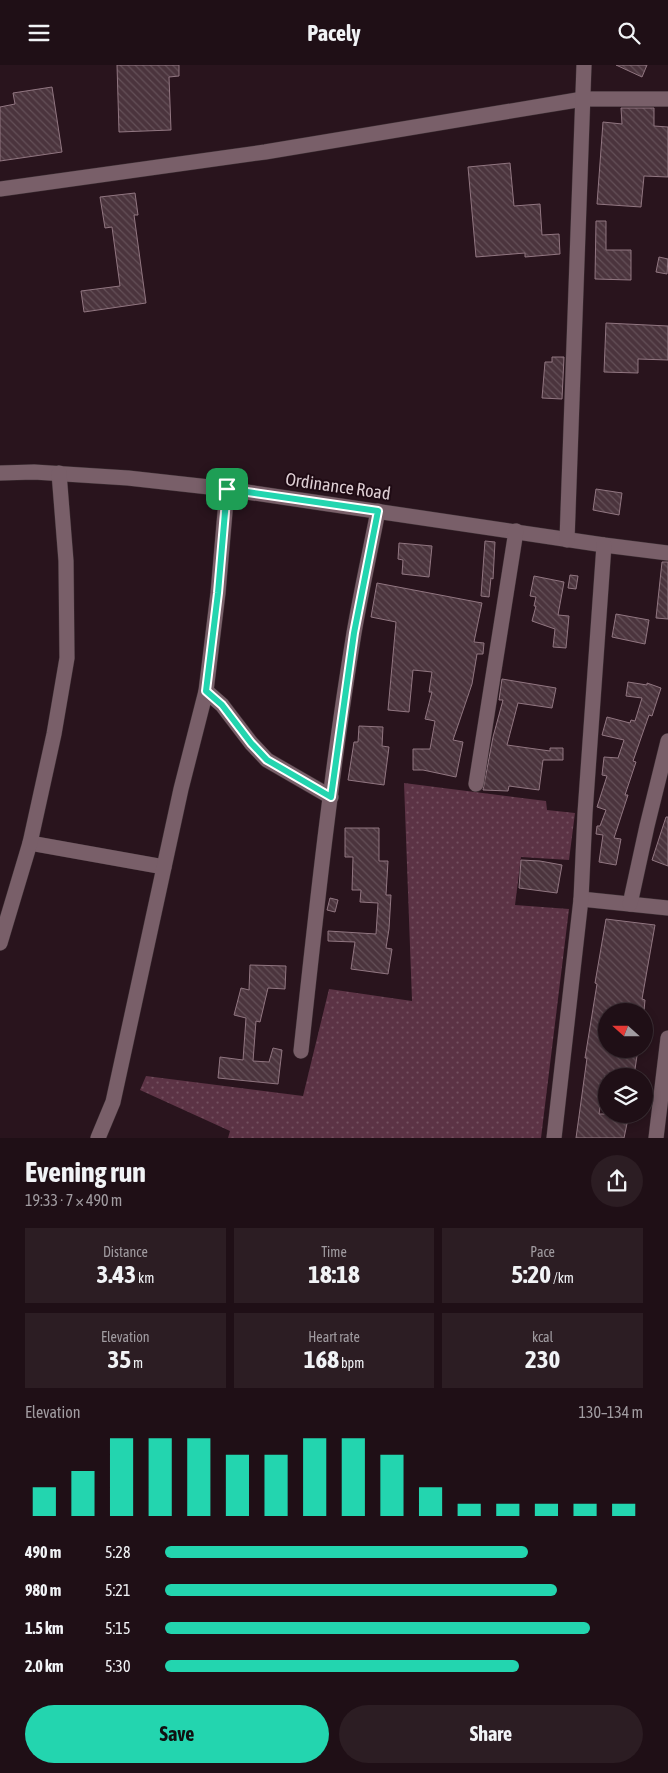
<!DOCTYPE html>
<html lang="en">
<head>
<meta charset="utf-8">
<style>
  body { margin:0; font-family:"Asap Condensed",sans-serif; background:#2c1d23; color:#f1f3f6; height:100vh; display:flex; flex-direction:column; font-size:19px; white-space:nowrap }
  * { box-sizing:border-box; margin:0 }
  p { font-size:16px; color:#a19ca1 }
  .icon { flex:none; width:28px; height:28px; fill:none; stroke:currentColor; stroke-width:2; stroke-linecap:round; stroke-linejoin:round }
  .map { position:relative; height:1073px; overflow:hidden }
  .panel { display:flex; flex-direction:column; background:#1f0f16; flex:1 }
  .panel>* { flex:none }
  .needle { width:32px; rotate:291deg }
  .fabs { position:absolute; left:598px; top:938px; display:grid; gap:10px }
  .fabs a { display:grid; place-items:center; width:55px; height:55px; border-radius:50%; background:#1f0f16; box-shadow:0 2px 8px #0003,0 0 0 1px #3c2f35; font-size:25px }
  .pin { position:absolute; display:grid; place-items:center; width:42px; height:42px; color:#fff; margin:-21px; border-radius:10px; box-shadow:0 2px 8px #0006 }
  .round { display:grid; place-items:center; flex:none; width:52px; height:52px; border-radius:26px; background:#2c1d23 }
  .head { display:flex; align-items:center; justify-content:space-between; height:85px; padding:0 25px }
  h1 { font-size:28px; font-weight:700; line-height:38px }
  .metrics { display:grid; grid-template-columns:repeat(3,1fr); gap:8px; height:85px; padding:5px 25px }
  .metrics div { display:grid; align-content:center; border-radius:0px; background:#2c1d23; text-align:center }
  .metrics b { font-size:25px; font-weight:700 }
  .metrics small { font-size:14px; font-weight:400 }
  .metrics p { font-size:14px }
  .chart { height:140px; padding:10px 25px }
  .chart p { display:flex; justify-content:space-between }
  .chart svg { width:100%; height:90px; margin-top:5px; stroke:#23d5af; stroke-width:6 }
  .action { display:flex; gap:10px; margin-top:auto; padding:10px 25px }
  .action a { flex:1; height:58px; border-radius:30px; background:#23d5af; color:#111; font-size:20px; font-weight:700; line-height:58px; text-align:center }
  .action a+a { background:#2c1d23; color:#f1f3f6 }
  ul { padding:0 25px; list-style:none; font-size:16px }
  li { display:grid; grid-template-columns:80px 60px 1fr; align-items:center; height:38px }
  li i { height:12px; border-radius:6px; background:#23d5af }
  header { display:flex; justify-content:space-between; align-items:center; height:65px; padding:0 25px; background:#1f0f16; font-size:22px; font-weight:700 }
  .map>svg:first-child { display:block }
  .grass { fill:url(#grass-dots) }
  .building { fill:url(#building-back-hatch); stroke:#917681 }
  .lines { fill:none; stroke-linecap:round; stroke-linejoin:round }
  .minor-casing { stroke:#3d2f34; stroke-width:16 }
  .minor { stroke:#795f69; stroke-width:15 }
  .route-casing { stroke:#fff; stroke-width:10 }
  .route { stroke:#23d5af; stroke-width:6 }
  .labels { text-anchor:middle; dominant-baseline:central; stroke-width:4; stroke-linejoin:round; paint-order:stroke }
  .street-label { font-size:18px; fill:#decfd4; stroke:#1f0b14 }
</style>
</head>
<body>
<header><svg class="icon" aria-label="menu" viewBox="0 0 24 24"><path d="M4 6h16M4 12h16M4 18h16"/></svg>Pacely<svg class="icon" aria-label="search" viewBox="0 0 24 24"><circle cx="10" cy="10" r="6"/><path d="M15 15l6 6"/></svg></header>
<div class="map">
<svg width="668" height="1073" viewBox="0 0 668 1073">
  <defs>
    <pattern id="grass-dots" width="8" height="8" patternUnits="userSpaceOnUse" patternTransform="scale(1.25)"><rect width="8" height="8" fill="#5c3345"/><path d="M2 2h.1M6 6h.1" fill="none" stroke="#73505f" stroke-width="1.8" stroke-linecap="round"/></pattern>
    <pattern id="building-back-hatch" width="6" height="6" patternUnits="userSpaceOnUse" patternTransform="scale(1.25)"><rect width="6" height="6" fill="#4b343d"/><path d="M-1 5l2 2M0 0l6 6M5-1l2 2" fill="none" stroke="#645058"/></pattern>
  </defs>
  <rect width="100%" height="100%" fill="#29141d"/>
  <polygon class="grass" points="404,718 546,736 547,745 575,748 569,795 521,792 515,840 569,844 541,1073 228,1073 230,1066 140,1025 146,1011 303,1031 329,924 412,936"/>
  <g class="building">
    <polygon points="117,0 179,0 179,11 169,12 171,65 119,67"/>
    <polygon points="616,0 647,0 642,12"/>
    <polygon points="52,22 62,87 0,96 0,42 15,39 13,28"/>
    <polygon points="621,43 654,43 654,61 668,62 668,112 644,111 641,142 597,139 603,57 622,59"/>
    <polygon points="510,98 514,141 540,139 542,170 559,169 560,189 525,192 525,188 476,192 468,102"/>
    <polygon points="135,128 138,150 134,150 146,238 84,247 81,226 120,221 112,162 105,163 100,132"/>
    <polygon points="596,156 606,156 606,185 631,185 631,215 595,214"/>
    <polygon points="659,192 668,194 667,209 656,207"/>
    <polygon points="606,258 668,261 668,295 638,294 638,308 604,307"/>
    <polygon points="552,292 564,292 562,334 542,333 545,297 552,297"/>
    <polygon points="596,424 622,428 619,450 593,445"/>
    <polygon points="485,476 495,477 493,514 491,513 489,532 481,531"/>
    <polygon points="399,478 432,481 429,512 402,509 403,495 398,494"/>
    <polygon points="662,497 668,497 668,554 656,553"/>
    <polygon points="570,510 578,511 576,524 568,523"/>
    <polygon points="534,511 564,517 558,550 569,551 566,583 553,582 555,564 532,556 536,541 534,541 536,532 530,531"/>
    <polygon points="377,518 482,538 474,577 484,578 483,589 477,589 472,619 453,675 463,677 456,712 423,705 413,705 413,684 430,684 435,656 425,654 432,627 429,627 432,607 413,605 409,647 388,645 396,557 371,552"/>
    <polygon points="616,549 649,555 645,579 612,572"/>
    <polygon points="502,614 556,623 552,643 518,638 507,680 550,686 550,683 563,683 563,695 543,695 539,725 509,721 508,726 483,725 493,672 503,635 499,635"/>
    <polygon points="628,617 647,620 647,618 661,623 652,651 649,650 633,696 636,697 625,730 628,730 614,773 621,774 616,800 599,797 603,770 596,769 597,761 600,761 606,745 597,742 607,711 602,710 604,692 618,693 624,675 602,670 607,652 630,658 631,655 635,656 642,633 626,631"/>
    <polygon points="359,661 383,662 382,681 389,682 384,720 348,715 354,677 358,677"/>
    <polygon points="666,752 668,752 668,801 652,795"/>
    <polygon points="345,763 379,763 379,796 388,796 386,830 391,830 389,864 386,883 392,884 388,909 351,904 355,877 328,876 328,866 376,869 378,838 360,837 361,825 352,825 353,792 345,792"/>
    <polygon points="521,795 540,796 562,800 557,828 519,823"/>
    <polygon points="330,833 338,835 335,847 327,845"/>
    <polygon points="606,854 655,860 642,934 645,935 644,946 606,946 606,984 638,984 634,1011 605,1011 599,1049 629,1049 624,1073 576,1073 587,993 585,993 597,919 595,918"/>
    <polygon points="250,900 286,901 285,924 268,923 260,957 256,956 253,996 269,997 273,983 282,985 278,1019 218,1013 220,992 243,995 246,953 234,950 241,923 249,925"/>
  </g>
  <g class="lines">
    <g class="minor-casing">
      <g id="minor">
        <polyline points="0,124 265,87 583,34 668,34"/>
        <polyline points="0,408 34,407 128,413 227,424 604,480 668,488"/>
        <polyline points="567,475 584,0"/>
        <polyline points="206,626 222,640 251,678 267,695 331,732"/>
        <polyline points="476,719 516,466"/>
        <polyline points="30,778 164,802"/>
        <polyline points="581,834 668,843"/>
        <polyline points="630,839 647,761 668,676"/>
        <polyline points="0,878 30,778 54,669 67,593 66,496 59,408"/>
        <path d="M301,986C316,847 331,707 354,568C361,527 370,487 378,446"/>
        <polyline points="98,1073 113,1037 181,724 206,626 218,528 227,424"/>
        <polyline points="554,1073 581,834 585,748 604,480"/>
        <polyline points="656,1073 668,973"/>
      </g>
    </g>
    <use href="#minor" class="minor"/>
  </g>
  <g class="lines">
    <g class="route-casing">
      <polygon id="route" points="227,424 378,446 354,568 331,732 267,695 251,678 222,640 206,626 218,528"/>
    </g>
    <use href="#route" class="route"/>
  </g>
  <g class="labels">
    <g class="street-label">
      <text transform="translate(338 421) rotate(8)">Ordinance Road</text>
    </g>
  </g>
</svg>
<div class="fabs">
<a><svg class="needle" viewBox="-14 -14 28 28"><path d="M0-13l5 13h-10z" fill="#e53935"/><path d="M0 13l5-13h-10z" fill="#a19ca1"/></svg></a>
<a><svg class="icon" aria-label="layers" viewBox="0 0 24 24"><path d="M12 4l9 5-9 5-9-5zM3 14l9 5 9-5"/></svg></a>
</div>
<div class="pin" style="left:227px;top:424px;background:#1e9e55"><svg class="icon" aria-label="arrive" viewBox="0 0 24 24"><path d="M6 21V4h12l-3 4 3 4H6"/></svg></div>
</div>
<section class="panel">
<div class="head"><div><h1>Evening run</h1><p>19:33 · 7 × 490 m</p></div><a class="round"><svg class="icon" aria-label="share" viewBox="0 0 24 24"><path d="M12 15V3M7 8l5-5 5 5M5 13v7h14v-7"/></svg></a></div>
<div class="metrics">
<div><p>Distance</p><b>3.43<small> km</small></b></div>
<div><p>Time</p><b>18:18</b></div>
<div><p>Pace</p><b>5:20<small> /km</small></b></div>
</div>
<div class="metrics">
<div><p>Elevation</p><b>35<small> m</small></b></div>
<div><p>Heart rate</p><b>168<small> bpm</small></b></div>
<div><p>kcal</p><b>230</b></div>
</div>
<div class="chart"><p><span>Elevation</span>130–134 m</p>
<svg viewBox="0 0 160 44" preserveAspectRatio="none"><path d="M5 44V30M15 44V22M25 44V6M35 44V6M45 44V6M55 44V14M65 44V14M75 44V6M85 44V6M95 44V14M105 44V30M115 44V38M125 44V38M135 44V38M145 44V38M155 44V38"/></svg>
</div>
<ul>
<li><b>490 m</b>5:28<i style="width:76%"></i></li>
<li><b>980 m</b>5:21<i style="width:82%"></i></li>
<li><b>1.5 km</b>5:15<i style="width:89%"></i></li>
<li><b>2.0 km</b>5:30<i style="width:74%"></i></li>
</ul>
<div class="action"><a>Save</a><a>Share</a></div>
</section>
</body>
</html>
